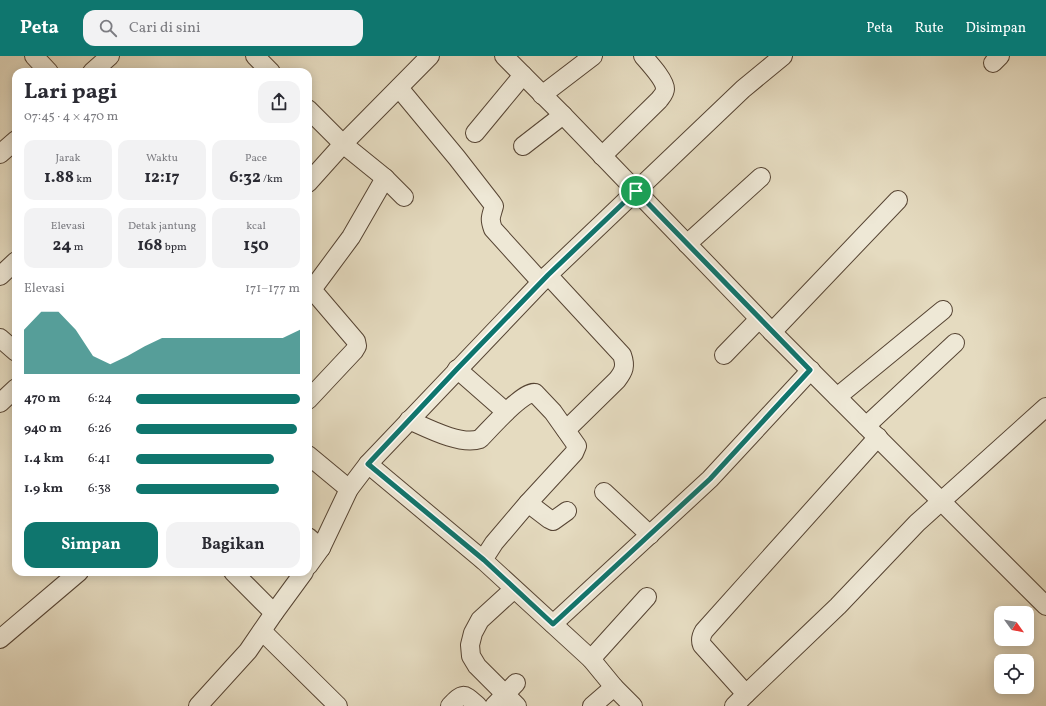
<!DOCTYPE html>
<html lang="id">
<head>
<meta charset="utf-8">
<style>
  body { margin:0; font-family:Vollkorn,serif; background:#f2f2f3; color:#2b2b33; height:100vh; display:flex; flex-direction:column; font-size:15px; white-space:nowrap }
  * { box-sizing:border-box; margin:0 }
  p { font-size:13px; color:#7c7c81 }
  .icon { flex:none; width:22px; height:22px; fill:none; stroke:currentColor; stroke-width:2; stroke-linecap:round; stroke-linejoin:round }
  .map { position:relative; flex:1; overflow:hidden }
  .drawer { position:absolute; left:12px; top:12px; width:300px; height:508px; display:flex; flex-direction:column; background:#fff; border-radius:12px; box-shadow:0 2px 10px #0003 }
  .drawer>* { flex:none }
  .needle { width:26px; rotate:123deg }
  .controls { position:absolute; left:994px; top:550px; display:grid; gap:8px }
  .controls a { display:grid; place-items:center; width:40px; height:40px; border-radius:8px; background:#fff; box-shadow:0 2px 10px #0003; font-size:20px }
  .pin { position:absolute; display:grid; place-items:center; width:34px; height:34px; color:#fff; margin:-17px; border:2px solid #fff; border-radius:50%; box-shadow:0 1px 4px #0007 }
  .round { display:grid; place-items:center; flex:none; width:42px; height:42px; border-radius:12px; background:#f2f2f3 }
  .summary { display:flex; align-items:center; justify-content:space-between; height:68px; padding:0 12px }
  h1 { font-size:22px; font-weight:700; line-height:30px }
  .metrics { display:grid; grid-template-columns:repeat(3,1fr); gap:6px; height:68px; padding:4px 12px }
  .metrics div { display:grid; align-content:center; border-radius:10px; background:#f2f2f3; text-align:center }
  .metrics b { font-size:17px; font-weight:700 }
  .metrics small { font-size:11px; font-weight:400 }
  .metrics p { font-size:11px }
  .chart { height:112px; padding:8px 12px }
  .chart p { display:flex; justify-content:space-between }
  .chart svg { width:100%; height:72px; margin-top:4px; fill:#0f766e; opacity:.7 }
  .button { display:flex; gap:8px; margin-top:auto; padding:8px 12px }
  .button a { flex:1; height:46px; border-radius:12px; background:#0f766e; color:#fff; font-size:16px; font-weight:700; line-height:46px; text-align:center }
  .button a+a { background:#f2f2f3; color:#2b2b33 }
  ul { padding:0 12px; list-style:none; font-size:13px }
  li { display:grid; grid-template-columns:64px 48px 1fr; align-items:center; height:30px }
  li i { height:10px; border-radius:5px; background:#0f766e }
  header { display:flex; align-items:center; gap:24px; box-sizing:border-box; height:56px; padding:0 20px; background:#0f766e; color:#fff }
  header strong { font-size:19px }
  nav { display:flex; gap:22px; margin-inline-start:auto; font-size:14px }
  .search { width:280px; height:36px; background:#f2f2f3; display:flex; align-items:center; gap:10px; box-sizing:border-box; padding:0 14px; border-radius:12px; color:#7c7c81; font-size:15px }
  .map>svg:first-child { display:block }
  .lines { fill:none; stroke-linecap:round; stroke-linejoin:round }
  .street-casing { stroke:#564433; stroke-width:20 }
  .street { stroke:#eee8d6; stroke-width:18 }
  .route-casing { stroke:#fff; stroke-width:8 }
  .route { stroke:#0f766e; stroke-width:5 }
</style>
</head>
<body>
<header>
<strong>Peta</strong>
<div class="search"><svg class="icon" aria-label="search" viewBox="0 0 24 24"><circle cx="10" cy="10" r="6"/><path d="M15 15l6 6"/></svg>Cari di sini</div>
<nav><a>Peta</a><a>Rute</a><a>Disimpan</a></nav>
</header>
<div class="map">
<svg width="1046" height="650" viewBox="0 0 1046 650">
  <rect width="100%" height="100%" fill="#e5dbc0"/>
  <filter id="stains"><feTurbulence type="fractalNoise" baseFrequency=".005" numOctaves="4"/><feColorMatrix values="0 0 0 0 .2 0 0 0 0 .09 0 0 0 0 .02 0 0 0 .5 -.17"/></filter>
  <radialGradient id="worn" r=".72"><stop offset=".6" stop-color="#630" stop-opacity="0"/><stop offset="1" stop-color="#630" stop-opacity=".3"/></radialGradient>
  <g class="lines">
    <g class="street-casing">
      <g id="street">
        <polyline points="34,0 49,16"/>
        <polyline points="255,0 271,16"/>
        <polyline points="504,0 563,59 772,276 1046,550"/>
        <polyline points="993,7 1000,0"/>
        <polyline points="92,16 110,0"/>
        <path d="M399,32L457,102L492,147L494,150C491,161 489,162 493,173L541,226"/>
        <polyline points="542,39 593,0"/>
        <polyline points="308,53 343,88 385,122 404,141"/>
        <polyline points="475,77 523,19"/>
        <polyline points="523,90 563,59"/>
        <polyline points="0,98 16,84"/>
        <path d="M602,100L659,44C662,40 665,37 665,33C665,24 649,7 643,0"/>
        <polyline points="308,127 343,88 430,0"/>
        <polyline points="687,188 761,121"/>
        <path d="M548,219L622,299C626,310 624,315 617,324L566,374"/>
        <polyline points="0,220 16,205"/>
        <polyline points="772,276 898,144"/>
        <polyline points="0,282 16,296"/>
        <polyline points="724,299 759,263"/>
        <polyline points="457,313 506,356"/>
        <polyline points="837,341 943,254"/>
        <polyline points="308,344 354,295 357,290 356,285 315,237 314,231 351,181 385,122"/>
        <polyline points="0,347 16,332"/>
        <path d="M409,364C427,372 461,390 480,383C489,374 524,334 535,337L553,356L577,390L574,397L528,447"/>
        <polyline points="866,370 955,287"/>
        <path d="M878,381L704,575C701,580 700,584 702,589L746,638L838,550L917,467L1046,351"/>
        <polyline points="308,399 349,433"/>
        <polyline points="368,408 483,504 591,603"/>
        <polyline points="604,436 650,479"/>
        <polyline points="308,481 321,492"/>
        <polyline points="483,504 494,487 528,447 549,463 553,465 567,455"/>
        <polyline points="308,510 321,492 349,433 368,408 548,219 743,33 783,0"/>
        <polyline points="233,516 274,557"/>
        <polyline points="514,533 480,564 473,577 470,589 471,600 477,610 517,650"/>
        <polyline points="553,568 710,423 811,314"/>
        <polyline points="262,575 338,650"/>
        <polyline points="0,583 79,516"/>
        <polyline points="198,650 248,595 274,557 304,516"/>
        <path d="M450,650C464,635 464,638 478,650"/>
        <polyline points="494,650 516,627"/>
        <polyline points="592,650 614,631"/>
        <polyline points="633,650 614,631 591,603 647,541"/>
        <polyline points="734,650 746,638"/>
      </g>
    </g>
    <use href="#street" class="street"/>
  </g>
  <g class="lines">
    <g class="route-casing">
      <polygon id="route" points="636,135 810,314 710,423 553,568 484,504 368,408 457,313 548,219"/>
    </g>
    <use href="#route" class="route"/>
  </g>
  <rect width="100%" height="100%" filter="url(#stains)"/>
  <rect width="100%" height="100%" fill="url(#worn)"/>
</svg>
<div class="controls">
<a><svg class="needle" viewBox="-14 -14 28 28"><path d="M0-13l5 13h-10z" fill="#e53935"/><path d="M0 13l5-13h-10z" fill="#7c7c81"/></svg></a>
<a><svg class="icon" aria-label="locate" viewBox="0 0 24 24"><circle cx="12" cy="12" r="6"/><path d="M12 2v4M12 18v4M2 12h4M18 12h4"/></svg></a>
</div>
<div class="pin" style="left:636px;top:135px;background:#1e9e55"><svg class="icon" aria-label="arrive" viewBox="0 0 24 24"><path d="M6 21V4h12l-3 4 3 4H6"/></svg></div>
<section class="drawer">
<div class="summary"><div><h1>Lari pagi</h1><p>07:45 · 4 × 470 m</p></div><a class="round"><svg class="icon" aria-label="share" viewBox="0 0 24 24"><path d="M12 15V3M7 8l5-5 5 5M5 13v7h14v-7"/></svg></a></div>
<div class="metrics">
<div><p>Jarak</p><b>1.88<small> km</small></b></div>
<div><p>Waktu</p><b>12:17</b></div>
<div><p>Pace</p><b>6:32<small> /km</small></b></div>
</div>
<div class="metrics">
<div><p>Elevasi</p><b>24<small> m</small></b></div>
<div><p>Detak jantung</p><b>168<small> bpm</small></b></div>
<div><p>kcal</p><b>150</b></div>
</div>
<div class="chart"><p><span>Elevasi</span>171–177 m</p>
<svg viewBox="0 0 160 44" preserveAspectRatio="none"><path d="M0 44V17L10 6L20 6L30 17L40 33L50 38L60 33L70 27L80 22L90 22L100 22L110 22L120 22L130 22L140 22L150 22L160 17V44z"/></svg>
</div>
<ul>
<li><b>470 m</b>6:24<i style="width:100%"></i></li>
<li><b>940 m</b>6:26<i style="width:98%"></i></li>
<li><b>1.4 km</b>6:41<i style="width:84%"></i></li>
<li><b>1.9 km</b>6:38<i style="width:87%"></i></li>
</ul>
<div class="button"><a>Simpan</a><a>Bagikan</a></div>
</section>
</div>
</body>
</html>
